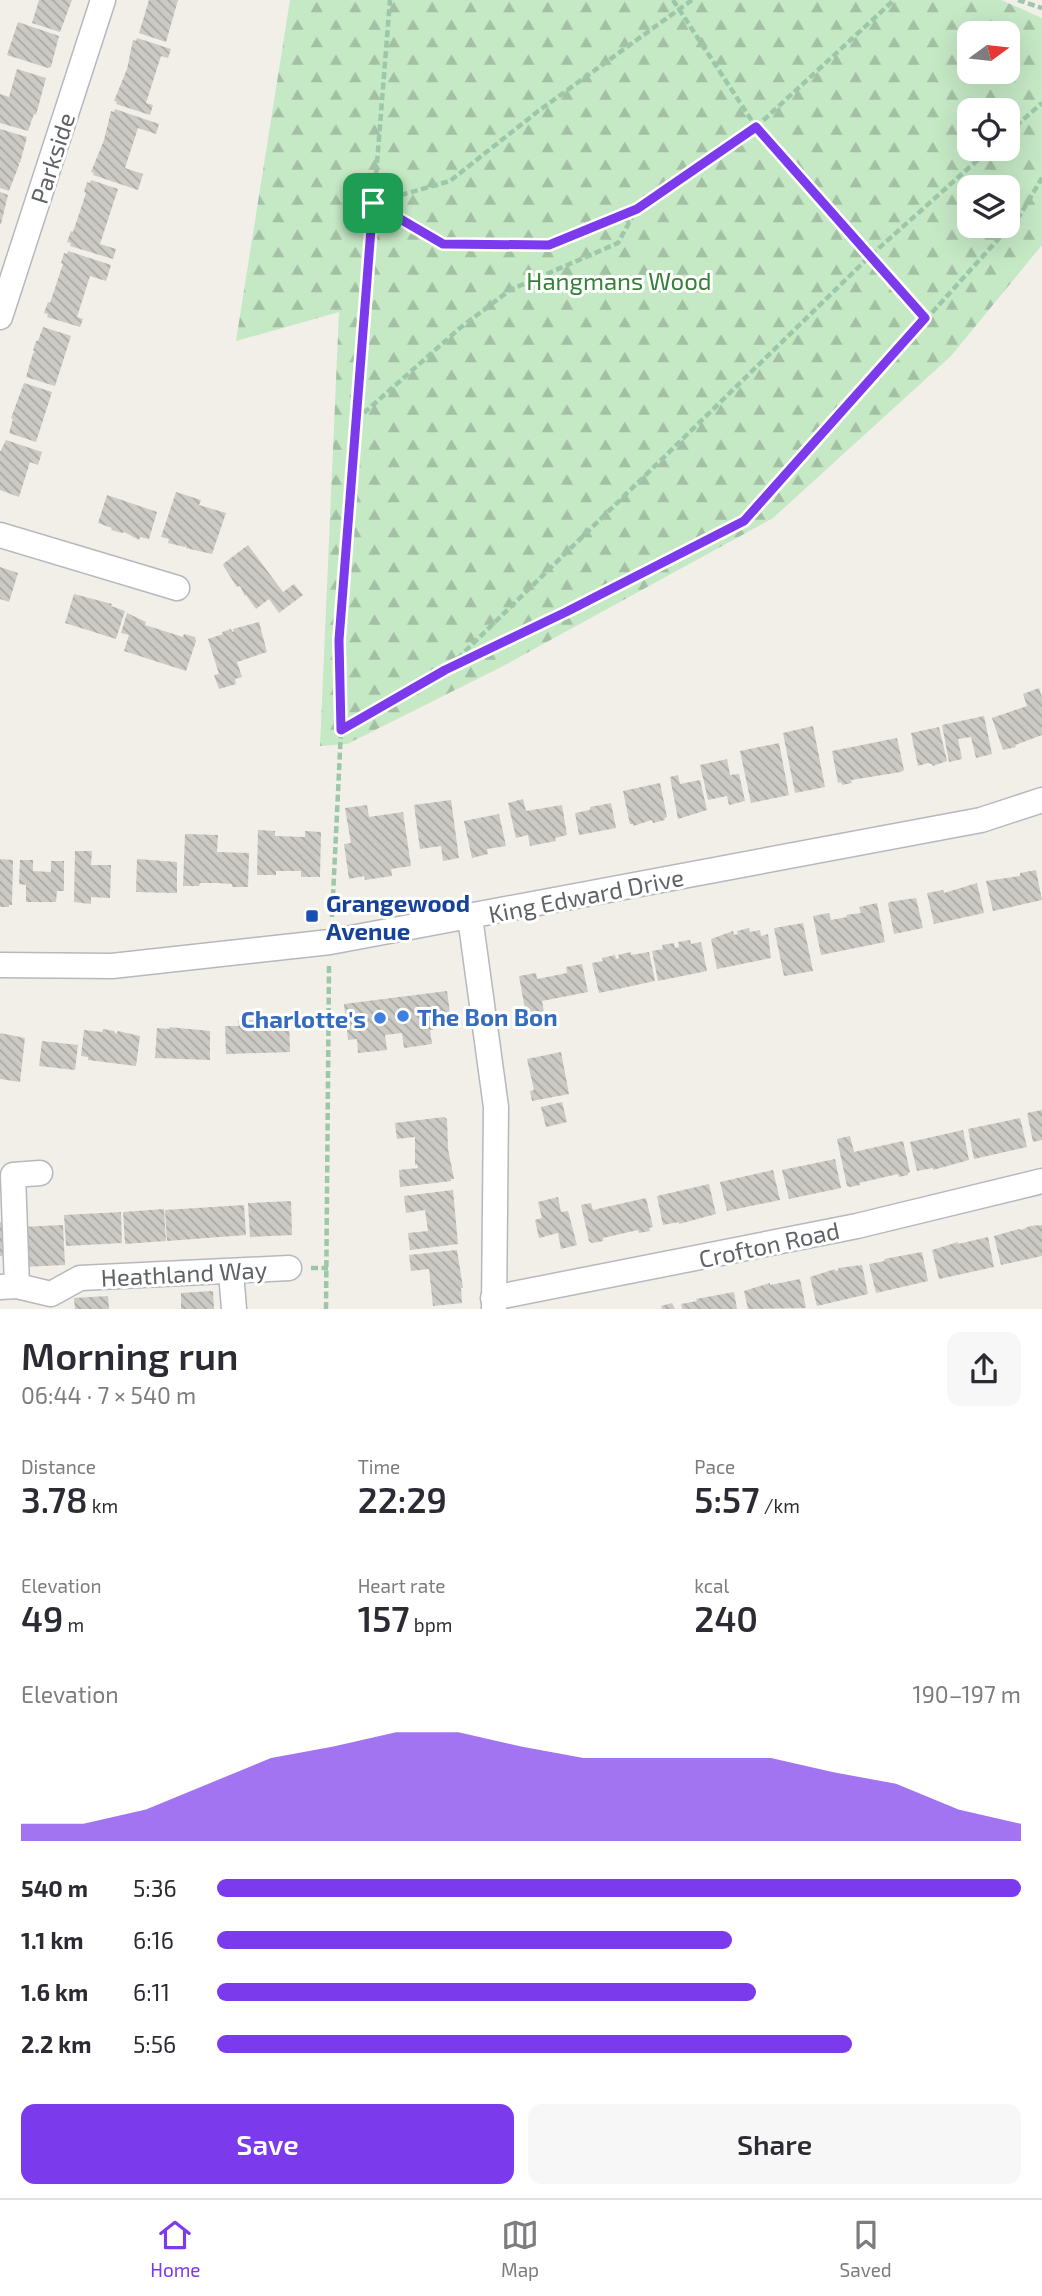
<!DOCTYPE html>
<html lang="en">
<head>
<meta charset="utf-8">
<style>
  body { margin:0; font-family:"Exo 2",sans-serif; background:#f7f7f7; color:#2b2b33; height:100vh; display:flex; flex-direction:column; font-size:26px; white-space:nowrap }
  * { box-sizing:border-box; margin:0 }
  p { font-size:23px; color:#7c7c81 }
  .icon { flex:none; width:38px; height:38px; fill:none; stroke:currentColor; stroke-width:2; stroke-linecap:round; stroke-linejoin:round }
  .map { position:relative; height:1309px; overflow:hidden }
  .panel { display:flex; flex-direction:column; background:#fff; flex:1 }
  .panel>* { flex:none }
  .needle { width:46px; rotate:75deg }
  .fabs { position:absolute; left:957px; top:21px; display:grid; gap:14px }
  .fabs a { display:grid; place-items:center; width:63px; height:63px; border-radius:14px; background:#fff; box-shadow:0 7px 28px #0002; font-size:35px }
  .pin { position:absolute; display:grid; place-items:center; width:60px; height:60px; color:#fff; margin:-30px; border-radius:14px; box-shadow:0 4px 10px #0006 }
  .round { display:grid; place-items:center; flex:none; width:74px; height:74px; border-radius:14px; background:#f7f7f7 }
  .headline { display:flex; align-items:center; justify-content:space-between; height:119px; padding:0 21px }
  h1 { font-size:38px; font-weight:600; line-height:52px }
  .figures { display:grid; grid-template-columns:repeat(3,1fr); gap:10px; height:119px; padding:7px 21px }
  .figures div { display:grid; align-content:center }
  .figures b { font-size:35px; font-weight:600 }
  .figures small { font-size:19px; font-weight:400 }
  .figures p { font-size:19px }
  .chart { height:196px; padding:14px 21px }
  .chart p { display:flex; justify-content:space-between }
  .chart svg { width:100%; height:126px; margin-top:7px; fill:#7c3aed; opacity:.7 }
  .action { display:flex; gap:14px; margin-top:auto; padding:14px 21px }
  .action a { flex:1; height:80px; border-radius:14px; background:#7c3aed; color:#fff; font-size:28px; font-weight:600; line-height:80px; text-align:center }
  .action a+a { background:#f7f7f7; color:#2b2b33 }
  ul { padding:0 21px; list-style:none; font-size:23px }
  li { display:grid; grid-template-columns:112px 84px 1fr; align-items:center; height:52px }
  li i { height:18px; border-radius:9px; background:#7c3aed }
  .tab-bar { display:flex; justify-content:space-around; align-items:center; height:98px; border-top:2px solid #e1e1e2; background:#fff; font-size:19px; color:#7c7c81 }
  .tab-bar a { display:grid; justify-items:center; gap:4px }
  .tab-bar .on { color:#7c3aed }
  .map>svg:first-child { display:block }
  .forest { fill:url(#forest-firs); fill-rule:evenodd }
  .building { fill:url(#building-back-hatch) }
  .lines { fill:none; stroke-linecap:round; stroke-linejoin:round }
  .minor-casing { stroke:#b5b8bc; stroke-width:27 }
  .path { stroke:#9cc7a9; stroke-width:4.5; stroke-dasharray:7 3.5; stroke-linecap:butt }
  .minor { stroke:#fff; stroke-width:24 }
  .route-casing { stroke:#fff; stroke-width:14 }
  .route { stroke:#7c3aed; stroke-width:9 }
  .transit-dot { fill:#1a4fb4; stroke:#fff; stroke-width:2.5 }
  .shop-dot { fill:#3f7fe0; stroke:#fff; stroke-width:2.5 }
  .labels { text-anchor:middle; dominant-baseline:central; stroke-width:6; stroke-linejoin:round; paint-order:stroke }
  .street-label { font-size:24px; fill:#5f6368; stroke:#fff }
  .park-label { font-size:24px; fill:#348238; stroke:#fff }
  .transit-label { font-size:24px; font-weight:bold; fill:#164399; stroke:#fff; text-anchor:start }
  .shop-label { font-size:24px; font-weight:bold; fill:#366cbe; stroke:#fff; text-anchor:start }
</style>
</head>
<body>
<div class="map">
<svg width="1042" height="1309" viewBox="0 0 1042 1309">
  <defs>
    <pattern id="forest-firs" width="22" height="20" patternUnits="userSpaceOnUse" patternTransform="scale(1.75)"><rect width="22" height="20" fill="#c5e8c5"/><path d="M5 1l3.5 6h-7zM16 11l3.5 6h-7z" fill="#a3c0a4"/></pattern>
    <pattern id="building-back-hatch" width="6" height="6" patternUnits="userSpaceOnUse" patternTransform="scale(1.75)"><rect width="6" height="6" fill="#cccac5"/><path d="M-1 5l2 2M0 0l6 6M5-1l2 2" fill="none" stroke="#a9a8a4"/></pattern>
  </defs>
  <rect width="100%" height="100%" fill="#f1efe8"/>
  <path class="forest" d="M290,0H1001L1042,18V245L951,356L773,518L503,666L347,744L320,746L339,312L236,341ZM970,33H1008V72H970ZM970,110H1008V149H970ZM970,187H1008V226H970Z"/>
  <g class="building">
    <polygon points="39,0 72,0 60,32 32,23"/>
    <polygon points="149,0 178,0 166,42 139,33"/>
    <polygon points="18,22 59,36 51,67 48,68 7,55"/>
    <polygon points="137,38 171,49 168,58 161,56 146,103 153,105 150,115 116,104 117,102 114,101 127,69 133,40 136,41"/>
    <polygon points="17,69 46,78 36,115 34,114 28,131 0,123 0,94 9,97"/>
    <polygon points="115,109 159,124 156,134 138,128 125,168 143,174 138,190 93,175 94,173 91,172 104,140 111,111 114,112"/>
    <polygon points="0,129 27,137 20,163 18,162 19,165 9,191 0,188"/>
    <polygon points="91,180 118,189 100,244 116,249 113,259 70,246 71,243 67,242 71,231 73,232 86,193 84,192 87,182 90,183"/>
    <polygon points="0,192 8,195 1,224 0,224"/>
    <polygon points="68,251 111,265 106,281 90,276 77,317 83,319 80,327 47,317 48,314 44,313 48,302 50,303 63,264 61,263 64,253 67,254"/>
    <polygon points="43,327 71,336 55,386 26,377 33,353 36,352 33,351 36,341 38,341"/>
    <polygon points="24,383 52,392 36,442 9,433 13,419 11,418"/>
    <polygon points="6,440 42,452 38,465 30,462 19,497 0,490 0,452"/>
    <polygon points="176,492 201,500 199,505 226,513 212,554 186,548 186,545 185,547 168,543 169,539 161,537"/>
    <polygon points="107,495 157,512 149,539 140,537 139,540 124,532 122,533 111,530 112,528 98,523"/>
    <polygon points="248,545 283,592 294,584 303,595 279,613 269,599 256,609 246,595 245,596 240,586 237,587 224,567 223,564"/>
    <polygon points="0,567 18,573 9,602 0,599"/>
    <polygon points="74,594 112,604 111,606 125,611 116,639 65,623"/>
    <polygon points="127,613 146,622 145,625 183,637 184,634 195,637 196,641 186,671 124,651 129,635 121,633"/>
    <polygon points="259,622 267,652 237,662 242,677 235,679 236,684 219,689 214,675 219,674 208,639 223,634 222,632 231,629 232,632 234,631 233,629"/>
    <polygon points="1039,688 1042,697 1042,735 1015,745 1016,747 1003,750 992,718 1027,706 1023,694"/>
    <polygon points="984,716 992,754 976,758 971,737 958,739 962,759 949,762 942,725"/>
    <polygon points="813,726 825,787 795,793 783,733"/>
    <polygon points="939,727 947,761 933,766 932,764 928,763 918,766 911,733"/>
    <polygon points="897,738 904,770 901,772 851,780 852,783 842,785 841,782 838,783 832,751"/>
    <polygon points="779,743 789,795 751,803 740,751"/>
    <polygon points="727,759 730,775 739,774 745,801 729,805 727,796 708,800 700,765"/>
    <polygon points="678,775 680,784 700,780 707,810 678,819 670,777"/>
    <polygon points="660,783 667,817 664,818 665,820 653,823 652,820 633,826 633,824 630,824 623,791"/>
    <polygon points="523,799 526,811 562,805 567,835 555,838 556,841 530,846 528,835 516,838 508,803"/>
    <polygon points="451,800 459,858 443,861 441,846 420,849 414,805"/>
    <polygon points="611,803 616,828 579,835 575,813 590,810 590,807"/>
    <polygon points="367,805 369,817 403,812 411,866 391,869 392,876 365,880 364,876 349,879 344,844 351,843 345,808"/>
    <polygon points="499,814 506,846 487,849 488,854 472,858 464,821"/>
    <polygon points="258,830 275,831 275,836 305,837 305,831 321,832 320,877 301,877 301,871 276,871 276,875 257,875"/>
    <polygon points="185,834 218,835 217,852 249,853 248,887 232,887 232,884 217,883 200,883 199,886 183,886"/>
    <polygon points="75,851 92,851 91,865 111,865 110,898 91,897 91,904 74,902"/>
    <polygon points="0,859 13,860 12,905 9,905 9,907 0,907"/>
    <polygon points="137,859 177,862 177,893 136,892"/>
    <polygon points="20,860 33,860 33,871 51,872 51,861 64,861 64,891 57,891 56,902 26,902 26,885 19,884"/>
    <polygon points="1036,870 1042,900 993,911 986,881 1020,876 1020,873"/>
    <polygon points="977,883 984,913 934,924 927,893 943,890 944,893"/>
    <polygon points="916,898 923,928 894,934 888,904 889,902"/>
    <polygon points="877,903 885,942 821,955 813,916 829,913 831,920 847,917 846,915 861,913 859,907"/>
    <polygon points="803,923 813,971 784,976 774,928"/>
    <polygon points="749,928 750,932 760,930 761,936 768,934 771,958 717,969 711,939 733,931 734,935 738,934 737,931"/>
    <polygon points="690,940 691,944 701,942 707,971 658,981 652,951 663,949 662,945 674,943 675,948 679,947 678,942"/>
    <polygon points="631,952 631,955 649,952 655,981 599,993 592,963 603,961 602,958 615,955 616,959 619,958 618,955"/>
    <polygon points="582,964 588,992 542,1001 544,1012 526,1015 519,976 536,973 537,979 567,973 566,967"/>
    <polygon points="447,991 452,1027 430,1030 432,1044 404,1048 402,1033 385,1035 387,1050 358,1053 357,1039 348,1040 344,1004"/>
    <polygon points="289,1018 290,1052 226,1054 225,1026 239,1026 238,1020 255,1020 256,1024 272,1024 272,1019"/>
    <polygon points="169,1027 210,1031 210,1060 155,1058 157,1028 170,1029"/>
    <polygon points="103,1029 114,1031 116,1034 118,1031 140,1036 136,1066 88,1060 88,1057 81,1056 84,1030 102,1032"/>
    <polygon points="0,1033 25,1038 20,1082 0,1079"/>
    <polygon points="42,1041 78,1045 75,1070 39,1066"/>
    <polygon points="561,1052 569,1094 532,1101 530,1091 534,1090 527,1059"/>
    <polygon points="562,1102 567,1122 546,1127 541,1107"/>
    <polygon points="1042,1110 1042,1140 1033,1142 1027,1113"/>
    <polygon points="444,1117 447,1119 448,1149 454,1179 451,1179 451,1181 400,1187 399,1170 418,1168 417,1164 415,1165 415,1137 397,1139 395,1123"/>
    <polygon points="1020,1118 1027,1147 974,1159 968,1129"/>
    <polygon points="963,1130 969,1160 933,1170 933,1168 917,1171 910,1142"/>
    <polygon points="850,1136 854,1152 903,1141 910,1172 908,1173 908,1175 899,1177 898,1174 859,1183 860,1185 850,1187 847,1186 837,1139"/>
    <polygon points="835,1159 841,1188 789,1199 782,1170"/>
    <polygon points="773,1170 780,1200 727,1211 720,1182"/>
    <polygon points="709,1184 716,1214 679,1224 679,1222 663,1225 657,1196"/>
    <polygon points="453,1190 458,1244 410,1250 408,1233 428,1231 425,1210 406,1213 404,1196"/>
    <polygon points="558,1197 561,1212 568,1211 577,1245 561,1249 558,1233 539,1238 535,1220 542,1218 538,1202"/>
    <polygon points="646,1198 653,1227 649,1228 650,1231 639,1233 638,1230 603,1238 603,1241 592,1243 589,1241 581,1205 591,1203 593,1210"/>
    <polygon points="291,1201 292,1235 250,1237 248,1203"/>
    <polygon points="244,1205 246,1235 167,1241 165,1210"/>
    <polygon points="164,1209 166,1241 125,1244 123,1212"/>
    <polygon points="121,1212 122,1243 66,1246 64,1215"/>
    <polygon points="0,1222 11,1223 9,1256 0,1256"/>
    <polygon points="63,1225 65,1265 23,1267 21,1227"/>
    <polygon points="1042,1225 1042,1256 1001,1265 994,1236 1019,1229 1021,1230 1030,1226"/>
    <polygon points="988,1237 994,1267 939,1279 932,1250 958,1242 958,1244"/>
    <polygon points="457,1250 463,1288 461,1288 462,1303 433,1306 429,1269 411,1271 409,1255"/>
    <polygon points="922,1252 928,1281 876,1293 869,1264 885,1261 884,1259"/>
    <polygon points="862,1265 868,1294 817,1306 810,1277 835,1269 835,1271 839,1270 838,1268"/>
    <polygon points="800,1279 806,1308 748,1309 744,1291 770,1283 770,1285"/>
    <polygon points="213,1291 214,1309 181,1309 181,1293"/>
    <polygon points="734,1292 737,1309 682,1309 681,1304 697,1301 696,1299"/>
    <polygon points="108,1296 109,1309 75,1309 74,1298"/>
    <polygon points="672,1303 675,1309 662,1309 661,1306"/>
  </g>
  <g class="lines">
    <g class="minor-casing">
      <g id="minor">
        <polyline points="0,317 103,0"/>
        <polyline points="0,535 177,588"/>
        <polyline points="470,917 496,1107 494,1309"/>
        <polyline points="0,965 112,966 330,942 981,820 1042,800"/>
        <polyline points="231,1272 234,1309"/>
        <polyline points="17,1286 13,1175 40,1173"/>
        <polyline points="0,1287 17,1286 51,1294 80,1278 289,1268"/>
        <polyline points="493,1298 857,1226 1042,1181"/>
      </g>
    </g>
    <g class="path">
      <polyline points="673,0 756,127 925,318"/>
      <polyline points="692,0 537,112 450,181 373,203 443,244 549,245 637,209 756,127 894,0"/>
      <polyline points="1018,0 1042,8"/>
      <polyline points="1008,133 1042,103"/>
      <polyline points="356,420 460,328 510,290 618,243 636,210"/>
      <polyline points="450,666 870,256 990,149"/>
      <polyline points="341,730 445,670 567,612 744,521 1020,215 1042,178"/>
      <polyline points="332,917 341,730 339,640 390,0"/>
      <polyline points="311,1268 328,1268"/>
      <polyline points="326,1309 329,965"/>
    </g>
    <use href="#minor" class="minor"/>
  </g>
  <g class="lines">
    <g class="route-casing">
      <polygon id="route" points="756,127 925,318 744,521 566,612 445,670 341,730 339,640 373,203 443,244 549,245 637,209"/>
    </g>
    <use href="#route" class="route"/>
  </g>
  <rect class="transit-dot" x="305" y="909" width="14" height="14" rx="3.5"/>
  <g class="shop-dot">
    <circle cx="403" cy="1016" r="7"/>
    <circle cx="380" cy="1018" r="7"/>
  </g>
  <g class="labels">
    <g class="street-label">
      <text transform="translate(52 158) rotate(-72)">Parkside</text>
      <text transform="translate(586 895) rotate(-11)">King Edward Drive</text>
      <text transform="translate(769 1244) rotate(-12)">Crofton Road</text>
      <text transform="translate(184 1273) rotate(-3)">Heathland Way</text>
    </g>
    <g class="park-label">
      <text x="619" y="280">Hangmans Wood</text>
    </g>
    <g class="transit-label">
      <text x="326" y="902">Grangewood<tspan x="326" dy="28">Avenue</tspan></text>
    </g>
    <g class="shop-label">
      <text x="417" y="1016">The Bon Bon</text>
      <text x="366" y="1018" text-anchor="end">Charlotte's</text>
    </g>
  </g>
</svg>
<div class="fabs">
<a><svg class="needle" viewBox="-14 -14 28 28"><path d="M0-13l5 13h-10z" fill="#e53935"/><path d="M0 13l5-13h-10z" fill="#7c7c81"/></svg></a>
<a><svg class="icon" aria-label="locate" viewBox="0 0 24 24"><circle cx="12" cy="12" r="6"/><path d="M12 2v4M12 18v4M2 12h4M18 12h4"/></svg></a>
<a><svg class="icon" aria-label="layers" viewBox="0 0 24 24"><path d="M12 4l9 5-9 5-9-5zM3 14l9 5 9-5"/></svg></a>
</div>
<div class="pin" style="left:373px;top:203px;background:#1e9e55"><svg class="icon" aria-label="arrive" viewBox="0 0 24 24"><path d="M6 21V4h12l-3 4 3 4H6"/></svg></div>
</div>
<section class="panel">
<div class="headline"><div><h1>Morning run</h1><p>06:44 · 7 × 540 m</p></div><a class="round"><svg class="icon" aria-label="share" viewBox="0 0 24 24"><path d="M12 15V3M7 8l5-5 5 5M5 13v7h14v-7"/></svg></a></div>
<div class="figures">
<div><p>Distance</p><b>3.78<small> km</small></b></div>
<div><p>Time</p><b>22:29</b></div>
<div><p>Pace</p><b>5:57<small> /km</small></b></div>
</div>
<div class="figures">
<div><p>Elevation</p><b>49<small> m</small></b></div>
<div><p>Heart rate</p><b>157<small> bpm</small></b></div>
<div><p>kcal</p><b>240</b></div>
</div>
<div class="chart"><p><span>Elevation</span>190–197 m</p>
<svg viewBox="0 0 160 44" preserveAspectRatio="none"><path d="M0 44V38L10 38L20 33L30 24L40 15L50 11L60 6L70 6L80 11L90 15L100 15L110 15L120 15L130 20L140 24L150 33L160 38V44z"/></svg>
</div>
<ul>
<li><b>540 m</b>5:36<i style="width:100%"></i></li>
<li><b>1.1 km</b>6:16<i style="width:64%"></i></li>
<li><b>1.6 km</b>6:11<i style="width:67%"></i></li>
<li><b>2.2 km</b>5:56<i style="width:79%"></i></li>
</ul>
<div class="action"><a>Save</a><a>Share</a></div>
</section>
<nav class="tab-bar">
<a class="on"><svg class="icon" aria-label="home" viewBox="0 0 24 24"><path d="M3 11l9-7 9 7M6 9v11h12V9"/></svg>Home</a>
<a><svg class="icon" aria-label="map" viewBox="0 0 24 24"><path d="M3 6l6-2 6 2 6-2v14l-6 2-6-2-6 2zM9 4v14M15 6v14"/></svg>Map</a>
<a><svg class="icon" aria-label="saved" viewBox="0 0 24 24"><path d="M7 4h10v16l-5-4-5 4z"/></svg>Saved</a>
</nav>
</body>
</html>
